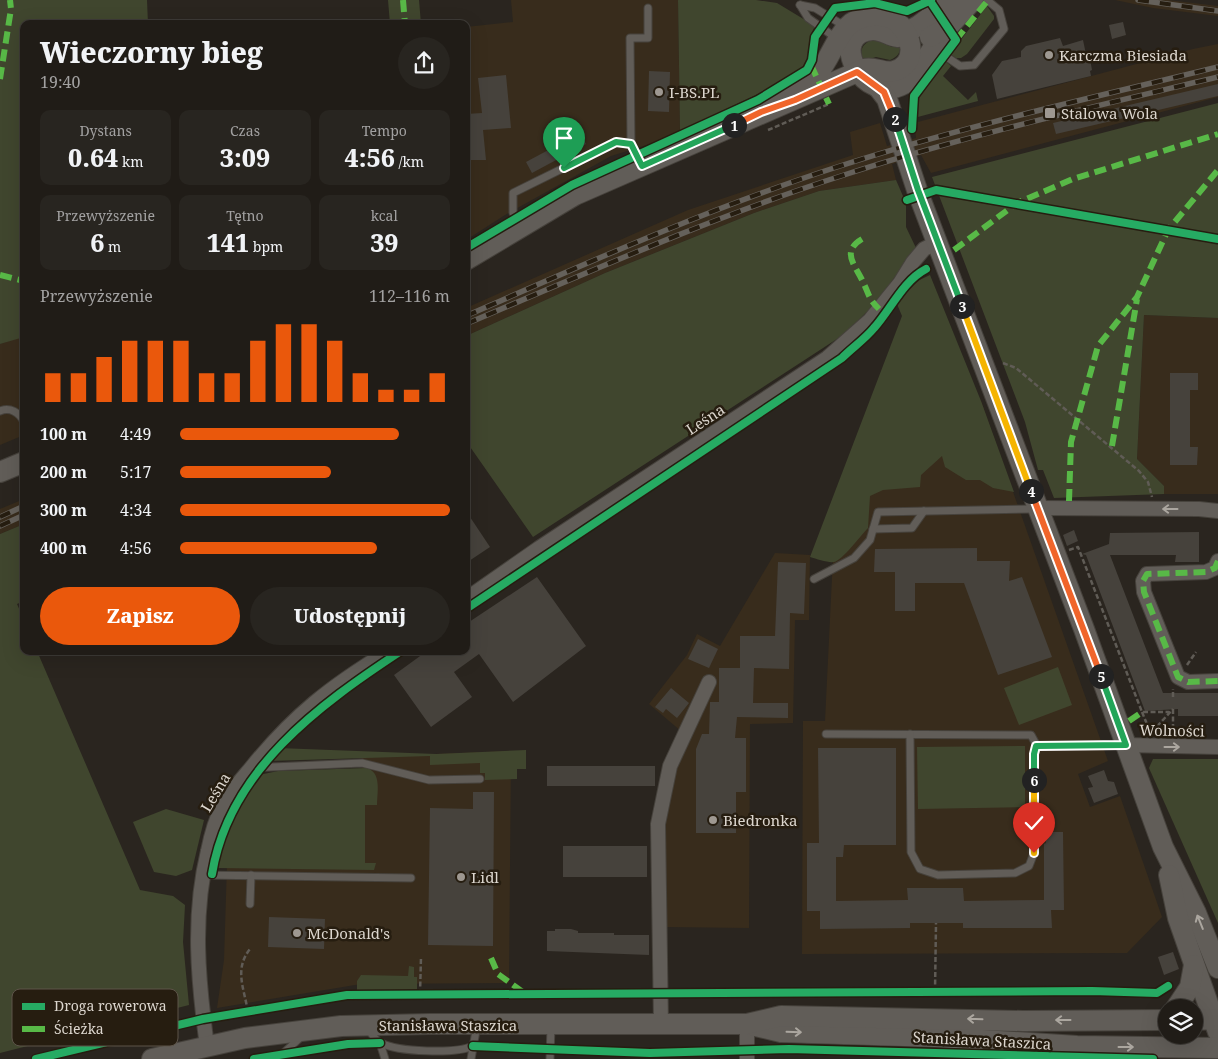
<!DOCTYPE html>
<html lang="pl">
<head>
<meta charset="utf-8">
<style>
  body { margin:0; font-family:"Noto Serif",serif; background:#282520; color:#f1f3f6; height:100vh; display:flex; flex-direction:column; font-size:19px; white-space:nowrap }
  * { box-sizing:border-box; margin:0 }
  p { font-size:16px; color:#a2a1a1 }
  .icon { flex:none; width:28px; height:28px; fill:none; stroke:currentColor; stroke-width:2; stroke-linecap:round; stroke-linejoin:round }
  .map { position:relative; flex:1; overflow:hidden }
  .side { position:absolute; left:20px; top:20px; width:450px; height:635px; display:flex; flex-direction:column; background:#201c17; border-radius:10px; box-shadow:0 5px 20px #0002,0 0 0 1px #3d3a36 }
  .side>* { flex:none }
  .tools { position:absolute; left:1158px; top:999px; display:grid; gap:10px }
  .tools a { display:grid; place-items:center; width:45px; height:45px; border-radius:50%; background:#201c17; box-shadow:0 5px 20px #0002,0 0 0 1px #3d3a36; font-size:25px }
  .pin { position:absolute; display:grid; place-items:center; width:42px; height:42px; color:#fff; margin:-51px -21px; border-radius:50% 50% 50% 0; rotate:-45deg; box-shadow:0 0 5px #0007 }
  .pin .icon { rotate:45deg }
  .km { position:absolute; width:25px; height:25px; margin:-12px; border-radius:50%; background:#222; color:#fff; font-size:14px; line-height:25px; text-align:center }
  .round { display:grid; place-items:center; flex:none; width:52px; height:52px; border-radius:26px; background:#282520 }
  .headline { display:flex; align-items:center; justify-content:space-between; height:85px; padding:0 20px }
  h1 { font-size:28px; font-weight:800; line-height:38px }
  .metrics { display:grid; grid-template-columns:repeat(3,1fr); gap:8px; height:85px; padding:5px 20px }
  .metrics div { display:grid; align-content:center; border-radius:10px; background:#282520; text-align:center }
  .metrics b { font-size:25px; font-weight:800 }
  .metrics small { font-size:14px; font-weight:400 }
  .metrics p { font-size:14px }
  .chart { height:140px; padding:10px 20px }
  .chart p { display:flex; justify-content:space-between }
  .chart svg { width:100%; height:90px; margin-top:5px; stroke:#ea580c; stroke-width:6 }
  .primary-button { display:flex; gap:10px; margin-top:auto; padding:10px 20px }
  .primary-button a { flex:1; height:58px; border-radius:30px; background:#ea580c; color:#fff; font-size:20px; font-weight:800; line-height:58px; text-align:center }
  .primary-button a+a { background:#282520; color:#f1f3f6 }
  ul { padding:0 20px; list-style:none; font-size:16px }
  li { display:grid; grid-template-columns:80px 60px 1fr; align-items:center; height:38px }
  li i { height:12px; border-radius:6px; background:#ea580c }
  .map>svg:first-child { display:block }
  .built { fill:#382c1c }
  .green { fill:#40462e }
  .building { fill:#46423c }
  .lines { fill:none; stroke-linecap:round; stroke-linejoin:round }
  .lane-casing { stroke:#46423c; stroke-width:9 }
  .street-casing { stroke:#46423c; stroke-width:16 }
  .secondary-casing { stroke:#46423c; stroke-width:22 }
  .path { stroke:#605c56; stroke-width:2.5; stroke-dasharray:5 2.5; stroke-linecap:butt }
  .lane { stroke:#615d58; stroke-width:7 }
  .street { stroke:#615d58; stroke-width:14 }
  .secondary { stroke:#615d58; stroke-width:20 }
  .rail-casing { stroke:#65615b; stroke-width:5.5 }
  .rail { stroke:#261d10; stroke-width:4; stroke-dasharray:11; stroke-linecap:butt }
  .quiet { stroke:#58b947; stroke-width:6; stroke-dasharray:12 6; stroke-linecap:butt }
  .cycleway-casing { stroke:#261d10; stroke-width:11 }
  .cycleway { stroke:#26ab63; stroke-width:8 }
  .oneway { stroke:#aba69f }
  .split-1-casing { stroke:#fff; stroke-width:10 }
  .split-2-casing { stroke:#fff; stroke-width:10 }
  .split-3-casing { stroke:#fff; stroke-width:10 }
  .split-4-casing { stroke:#fff; stroke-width:10 }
  .split-5-casing { stroke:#fff; stroke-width:10 }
  .split-6-casing { stroke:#fff; stroke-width:10 }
  .split-7-casing { stroke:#fff; stroke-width:10 }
  .split-1 { stroke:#22a559; stroke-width:6 }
  .split-2 { stroke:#f0652b; stroke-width:6 }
  .split-3 { stroke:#22a559; stroke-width:6 }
  .split-4 { stroke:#f5b400; stroke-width:6 }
  .split-5 { stroke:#f0652b; stroke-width:6 }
  .split-6 { stroke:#22a559; stroke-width:6 }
  .split-7 { stroke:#f5b400; stroke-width:6 }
  .poi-dot { fill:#9e9891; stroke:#261d10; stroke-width:2 }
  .labels { text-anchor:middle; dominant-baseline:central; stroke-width:5; stroke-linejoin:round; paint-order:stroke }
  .poi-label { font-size:15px; fill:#dcd6ce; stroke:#261d10; text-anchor:start }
  .street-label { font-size:15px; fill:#dcd6ce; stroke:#261d10 }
  .key { fill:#261d10; stroke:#5d5449; stroke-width:1 }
  .key-label { font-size:14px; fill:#dcd6ce }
</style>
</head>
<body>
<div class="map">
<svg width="1218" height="1059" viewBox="0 0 1218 1059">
  <rect width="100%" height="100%" fill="#2a251f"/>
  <g class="built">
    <polygon points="511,0 678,0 680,131 653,143 611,156 505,215 466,240 466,27 513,22"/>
    <polygon points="1115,0 1168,0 1218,6 1218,16 1153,8"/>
    <polygon points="1218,44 1218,97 931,173 921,155 892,164 896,180 819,191 754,213 605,273 466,336 466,308 688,210 853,155 850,132 880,123 887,146 916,138 914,123 1193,49"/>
    <polygon points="1144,315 1218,318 1218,494 1164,494 1164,486 1137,459"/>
    <polygon points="23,336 24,435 0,445 0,344"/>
    <polygon points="981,401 1108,761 1078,774 1090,807 1120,796 1162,917 1127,953 802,954 803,721 825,721 833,557 868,436"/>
    <polygon points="24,499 24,524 0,534 0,509"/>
    <polygon points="775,553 810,555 809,620 795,620 793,723 750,724 749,928 665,927 664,813 677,757 688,737 649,704 687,655 697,634 720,646"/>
    <polygon points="511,751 509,983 361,984 217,1008 224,960 227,864 362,867 362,757"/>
  </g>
  <g class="green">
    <polygon points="0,0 147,0 148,24 24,24 24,337 0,344"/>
    <polygon points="388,0 419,0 421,24 390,24"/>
    <polygon points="678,0 756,0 777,3 815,26 811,34 807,65 758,94 680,131"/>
    <polygon points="987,6 994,16 994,19 967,54 961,58 956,58 950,54"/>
    <path d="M872,40L878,41L892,47L900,44C901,52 898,57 890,60L876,57L864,61C859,52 861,44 872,40Z"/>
    <polygon points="945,61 951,66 943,76 968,100 976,92 978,101 914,118 916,102"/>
    <polygon points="1218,103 1218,318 1144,315 1137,459 1164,486 1164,494 1054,498 1043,470 1038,470 1025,422 932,177"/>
    <polygon points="896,180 906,203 906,227 916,248 875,304 843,335 533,537 466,441 466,336 605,273 754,213 819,191"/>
    <path d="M930,275L981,401L1014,492L993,488L980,480H966L945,467L942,456L921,475L920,487L883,490L870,496L868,528C860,536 843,560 834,562C828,563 817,559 810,557L902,316L897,304L913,283Z"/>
    <polygon points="24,524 24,601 17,604 24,620 24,651 37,651 140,890 173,896 185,905 183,942 189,1005 0,1053 0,534"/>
    <polygon points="1058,667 1072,705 1019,725 1004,688"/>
    <polygon points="1025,746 1025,807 918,809 917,747"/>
    <polygon points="278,748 436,754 526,750 526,769 517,769 517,779 485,780 485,773 480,773 480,763 430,765 430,756 269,761"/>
    <polygon points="1153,759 1218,759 1218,923 1149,768"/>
    <path d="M367,768C382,773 377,792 377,805H365V863H376L374,870L218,868L215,866L232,815L259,775L278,771Z"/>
    <polygon points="166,809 204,820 192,870 176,876 154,872 133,822"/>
    <polygon points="409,966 414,967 414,977 417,977 417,992 357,992 357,981 361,975 408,976"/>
  </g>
  <g class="building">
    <polygon points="1123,22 1126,35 1112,39 1109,25"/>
    <polygon points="1060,38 1063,46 1083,40 1087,59 1090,59 1092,70 1090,71 1091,76 997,99 992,75 1002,61 1021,57 1021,51 1026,46"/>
    <polygon points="649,71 670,72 669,112 648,111"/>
    <polygon points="506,75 511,128 483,130 486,160 466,160 466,114 482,113 478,78"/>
    <polygon points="1218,84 1218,96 1056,134 1053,123"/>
    <polygon points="580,133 586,144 532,173 526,162"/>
    <polygon points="1170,373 1198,373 1198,390 1190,390 1190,447 1198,447 1197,465 1170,465"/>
    <polygon points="466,511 490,547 466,563"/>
    <polygon points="1074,530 1078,541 1067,546 1063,535"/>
    <polygon points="1199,532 1199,562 1175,562 1176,555 1110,555 1163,693 1218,693 1218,716 1178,716 1178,709 1145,711 1086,555 1082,554 1109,544 1110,533"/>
    <polygon points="977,548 977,561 1010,561 1009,581 1022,577 1052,657 998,675 964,583 915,583 915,611 895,611 895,572 874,572 875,549"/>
    <polygon points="778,562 806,563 804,614 790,613 789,669 754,668 753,703 788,703 788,718 737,717 735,738 746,738 746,792 736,792 736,833 696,833 696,749 702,734 709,734 710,702 719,702 719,668 740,668 740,636 775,636"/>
    <polygon points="537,577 586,646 513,702 479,654 454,672 472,697 431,727 394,675 427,651 466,651 466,624"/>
    <polygon points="698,639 718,649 709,668 688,659"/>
    <polygon points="671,688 689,703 677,718 666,709 663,713 655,707"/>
    <polygon points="818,748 896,748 896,845 844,845 843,857 836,857 836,901 908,900 907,888 963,888 964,901 1044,900 1044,844 1046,843 1046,832 1063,832 1064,910 1051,910 1052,928 963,928 963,923 910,923 910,928 820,929 820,911 807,911 807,843 819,843"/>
    <rect x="547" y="766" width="108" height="20"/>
    <polygon points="1104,770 1108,781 1114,782 1118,794 1094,803 1088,788 1093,787 1088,776"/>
    <polygon points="473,792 494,792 493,946 428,945 430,808 473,809"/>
    <rect x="563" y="846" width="84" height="31"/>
    <polygon points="269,917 325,919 324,949 268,947"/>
    <polygon points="555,929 571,929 578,931 578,933 614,933 614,935 649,935 649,955 547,951 547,931 555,931"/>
    <polygon points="1173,952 1179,969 1164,975 1158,957"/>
  </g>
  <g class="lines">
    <g class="lane-casing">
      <g id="lane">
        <polyline points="800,5 808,18 836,38"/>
        <polyline points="800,5 815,8 846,27"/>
        <polyline points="935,49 960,66 974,65 1004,29 999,10 987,0"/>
        <polyline points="640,164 631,144 630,38 648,38 648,8"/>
        <polyline points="522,226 513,213 513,193 616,142 631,144"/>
        <path d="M0,411C10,407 19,412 24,422"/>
        <polyline points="873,529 912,528 924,511"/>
        <polyline points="814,579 854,558 870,540 878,512 1035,509"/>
        <polyline points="826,734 1031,735 1037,746 1123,745"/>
        <polyline points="910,734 911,852 920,869 938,875 1015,873 1029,866 1034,853 1034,754 1037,746"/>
        <polyline points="251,768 362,763 429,780 480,779"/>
        <polyline points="202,875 411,878"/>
        <polyline points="250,904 251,875"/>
        <path d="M368,1029C371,1033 376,1041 381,1043C398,1052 456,1054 473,1046"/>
        <polyline points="380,1043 385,1059"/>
        <polyline points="277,1059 302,1036"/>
        <polyline points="471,1059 477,1025"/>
        <polyline points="550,1059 551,1025"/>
      </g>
    </g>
    <g class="street-casing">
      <g id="street">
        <polyline points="1038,508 1199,509 1218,511"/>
        <polyline points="1218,561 1215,568 1206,572 1147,574 1143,581 1144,592 1178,677 1188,682 1218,681"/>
        <polyline points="466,599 539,548 827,358 870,320 900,283 913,262 924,249 938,242"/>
        <polyline points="1126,745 1218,747"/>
        <polyline points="747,1024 747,1059"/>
        <polyline points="661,1025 658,824 670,766 709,682"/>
        <path d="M207,1046C198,980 192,916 208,851C211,836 215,821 222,807C229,793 241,780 251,768C294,715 331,686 389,651"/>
      </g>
    </g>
    <g class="secondary-casing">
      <g id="secondary">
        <path d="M942,32C935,46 917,76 904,84C863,107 826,34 872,30C881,29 889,36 898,37L918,26L953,0"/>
        <polyline points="930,37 947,28 973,0"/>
        <polyline points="877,86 887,99 917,190 1084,629 1163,847 1196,913 1218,968"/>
        <path d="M466,260L575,195L864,69C875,66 884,74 894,71C918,65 913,35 897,22C891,17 880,15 872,16C838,18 836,53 817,74C803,90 779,101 761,112"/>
        <polyline points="0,472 24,462"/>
        <polyline points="1169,875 1178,918 1218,1032"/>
        <polyline points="1176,1008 1190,987 1194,965"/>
        <polyline points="1194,1020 1218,1019"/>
        <polyline points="751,1025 781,1032 935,1037 1077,1046 1218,1048"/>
        <polyline points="152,1059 245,1038 341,1026 429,1024 747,1024 781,1016 1023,1021 1166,1020"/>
      </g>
    </g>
    <g class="path">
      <polyline points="768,130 829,104"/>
      <polyline points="1003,363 1016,368 1139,471 1148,482 1152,497"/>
      <polyline points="1069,550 1078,547 1142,712 1169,712"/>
      <polyline points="1187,665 1196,652"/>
      <polyline points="1173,697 1173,689"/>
      <polyline points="1173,709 1173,733"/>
      <polyline points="1142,712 1151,734"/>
      <polyline points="1152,732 1173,709"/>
      <polyline points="935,992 936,923"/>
      <polyline points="420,994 421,957"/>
      <path d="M248,1012C244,988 234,969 250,949"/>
    </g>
    <use href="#lane" class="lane"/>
    <use href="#street" class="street"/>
    <use href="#secondary" class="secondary"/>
    <g class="rail-casing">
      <g id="rail">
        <polyline points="1138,0 1218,11"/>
        <path d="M466,316C589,262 712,207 840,166C964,126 1091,98 1218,67"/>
        <path d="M466,324C591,271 715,216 844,175C967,135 1093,107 1218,77"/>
        <polyline points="0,517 24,506"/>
        <polyline points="0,526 24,515"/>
      </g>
    </g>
    <use href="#rail" class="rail"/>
    <g class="quiet">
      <polyline points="403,0 405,24"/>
      <polyline points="956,40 988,0"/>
      <polyline points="811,65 829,104"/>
      <polyline points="0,79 11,9 10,0"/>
      <path d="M862,239C840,252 856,266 863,282C870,296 868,298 879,309"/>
      <polyline points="954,250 1017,203 1073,179 1218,134"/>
      <polyline points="0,275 24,281"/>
      <polyline points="1112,446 1137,299"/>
      <polyline points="1069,501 1071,442 1098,346 1137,297 1168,230 1218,170"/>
      <polyline points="1218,561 1215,568 1206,572 1147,574 1143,581 1144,592 1178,677 1188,682 1218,681"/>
      <polyline points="1129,721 1142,712"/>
      <polyline points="491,958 498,974 524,993"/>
    </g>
    <g class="cycleway-casing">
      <g id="cycleway">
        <polyline points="912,129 914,96 956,40 930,1"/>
        <polyline points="907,200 936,190 1218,239"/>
        <polyline points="466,248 572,185 758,100 807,70 812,60 815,37 835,8 875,3 907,11 931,0"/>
        <path d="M466,609L842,358C852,348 865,339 874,328C891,309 903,281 926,269"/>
        <path d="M212,874C229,770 319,705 401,651"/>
        <polyline points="473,1046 650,1053 789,1049 1153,1059"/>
        <polyline points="36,1059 203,1019 347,995 1092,991 1157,993 1168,986"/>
        <polyline points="254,1059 348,1044 380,1043"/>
      </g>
    </g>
    <use href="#cycleway" class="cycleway"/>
  </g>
  <defs><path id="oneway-shaft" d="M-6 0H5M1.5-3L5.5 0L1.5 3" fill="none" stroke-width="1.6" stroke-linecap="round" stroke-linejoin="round" transform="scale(1.25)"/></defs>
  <g class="oneway">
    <use href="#oneway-shaft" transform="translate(1170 509) rotate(-180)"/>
    <use href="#oneway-shaft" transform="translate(1172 747)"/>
    <use href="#oneway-shaft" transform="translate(1200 922) rotate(-112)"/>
    <use href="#oneway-shaft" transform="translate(975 1019) rotate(-178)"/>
    <use href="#oneway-shaft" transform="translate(1063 1020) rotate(180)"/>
    <use href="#oneway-shaft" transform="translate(794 1032) rotate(2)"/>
    <use href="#oneway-shaft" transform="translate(1126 1047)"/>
  </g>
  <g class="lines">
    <g class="split-1-casing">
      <polyline id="split-1" points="564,168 616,142 631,144 642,166 734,125"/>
    </g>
    <g class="split-2-casing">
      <polyline id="split-2" points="734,125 761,112 795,100 857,72 884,92 895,119"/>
    </g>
    <g class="split-3-casing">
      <polyline id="split-3" points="895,119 918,190 962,306"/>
    </g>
    <g class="split-4-casing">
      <polyline id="split-4" points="962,306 1031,491"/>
    </g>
    <g class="split-5-casing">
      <polyline id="split-5" points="1031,491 1101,676"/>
    </g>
    <g class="split-6-casing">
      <polyline id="split-6" points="1034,780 1034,754 1036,746 1126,745 1101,676"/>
    </g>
    <g class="split-7-casing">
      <polyline id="split-7" points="1034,780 1034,853"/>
    </g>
    <use href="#split-1" class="split-1"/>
    <use href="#split-2" class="split-2"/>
    <use href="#split-3" class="split-3"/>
    <use href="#split-4" class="split-4"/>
    <use href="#split-5" class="split-5"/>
    <use href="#split-6" class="split-6"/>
    <use href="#split-7" class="split-7"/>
  </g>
  <g class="poi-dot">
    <circle cx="1049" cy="55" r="5"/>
    <circle cx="659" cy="92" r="5"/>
    <rect x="1044" y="107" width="12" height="12" rx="2.5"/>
    <circle cx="713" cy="820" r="5"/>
    <circle cx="461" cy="877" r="5"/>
    <circle cx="297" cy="933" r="5"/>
  </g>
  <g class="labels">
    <g class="poi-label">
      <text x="1059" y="55">Karczma Biesiada</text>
      <text x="669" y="92">I-BS.PL</text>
      <text x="1061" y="113">Stalowa Wola</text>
      <text x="723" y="820">Biedronka</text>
      <text x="471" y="877">Lidl</text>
      <text x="307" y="933">McDonald's</text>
    </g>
    <g class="street-label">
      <text transform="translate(705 419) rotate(-33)">Leśna</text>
      <text transform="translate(1172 730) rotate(1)">Wolności</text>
      <text transform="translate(215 792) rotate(-59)">Leśna</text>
      <text x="448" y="1025">Stanisława Staszica</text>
      <text transform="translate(982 1040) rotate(3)">Stanisława Staszica</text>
    </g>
  </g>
  <rect x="12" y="989" width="166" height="57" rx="8" class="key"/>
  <rect x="22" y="1003" width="23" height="7" fill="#26ab63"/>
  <rect x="22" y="1026" width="23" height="6" fill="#58b947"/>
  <g class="key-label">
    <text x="54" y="1011">Droga rowerowa</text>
    <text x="54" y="1034">Ścieżka</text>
  </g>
</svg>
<div class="tools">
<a><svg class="icon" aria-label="layers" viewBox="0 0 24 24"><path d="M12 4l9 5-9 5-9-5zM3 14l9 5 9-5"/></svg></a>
</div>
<div class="pin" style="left:564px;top:168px;background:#1e9e55"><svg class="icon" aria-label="arrive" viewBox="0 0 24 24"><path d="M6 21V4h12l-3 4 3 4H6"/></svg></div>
<div class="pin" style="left:1034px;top:853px;background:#d93025"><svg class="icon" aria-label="check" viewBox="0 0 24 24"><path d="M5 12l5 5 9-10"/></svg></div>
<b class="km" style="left:734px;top:125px">1</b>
<b class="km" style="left:895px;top:119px">2</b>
<b class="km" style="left:962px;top:306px">3</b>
<b class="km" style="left:1031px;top:491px">4</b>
<b class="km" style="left:1101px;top:676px">5</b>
<b class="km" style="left:1034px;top:780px">6</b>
<section class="side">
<div class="headline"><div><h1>Wieczorny bieg</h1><p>19:40</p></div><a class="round"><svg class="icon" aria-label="share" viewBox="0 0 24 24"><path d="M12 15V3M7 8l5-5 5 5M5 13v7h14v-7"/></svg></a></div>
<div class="metrics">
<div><p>Dystans</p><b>0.64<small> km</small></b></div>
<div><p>Czas</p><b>3:09</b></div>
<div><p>Tempo</p><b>4:56<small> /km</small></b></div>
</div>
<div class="metrics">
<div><p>Przewyższenie</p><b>6<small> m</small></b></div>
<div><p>Tętno</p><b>141<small> bpm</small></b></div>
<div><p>kcal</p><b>39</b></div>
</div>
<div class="chart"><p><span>Przewyższenie</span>112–116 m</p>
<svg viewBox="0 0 160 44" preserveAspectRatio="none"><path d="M5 44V30M15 44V30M25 44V22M35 44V14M45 44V14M55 44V14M65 44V30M75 44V30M85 44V14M95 44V6M105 44V6M115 44V14M125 44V30M135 44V38M145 44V38M155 44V30"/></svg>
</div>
<ul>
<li><b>100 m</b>4:49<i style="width:81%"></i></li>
<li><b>200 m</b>5:17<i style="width:56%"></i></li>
<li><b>300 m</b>4:34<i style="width:100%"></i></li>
<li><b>400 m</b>4:56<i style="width:73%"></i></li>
</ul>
<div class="primary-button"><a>Zapisz</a><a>Udostępnij</a></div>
</section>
</div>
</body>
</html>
